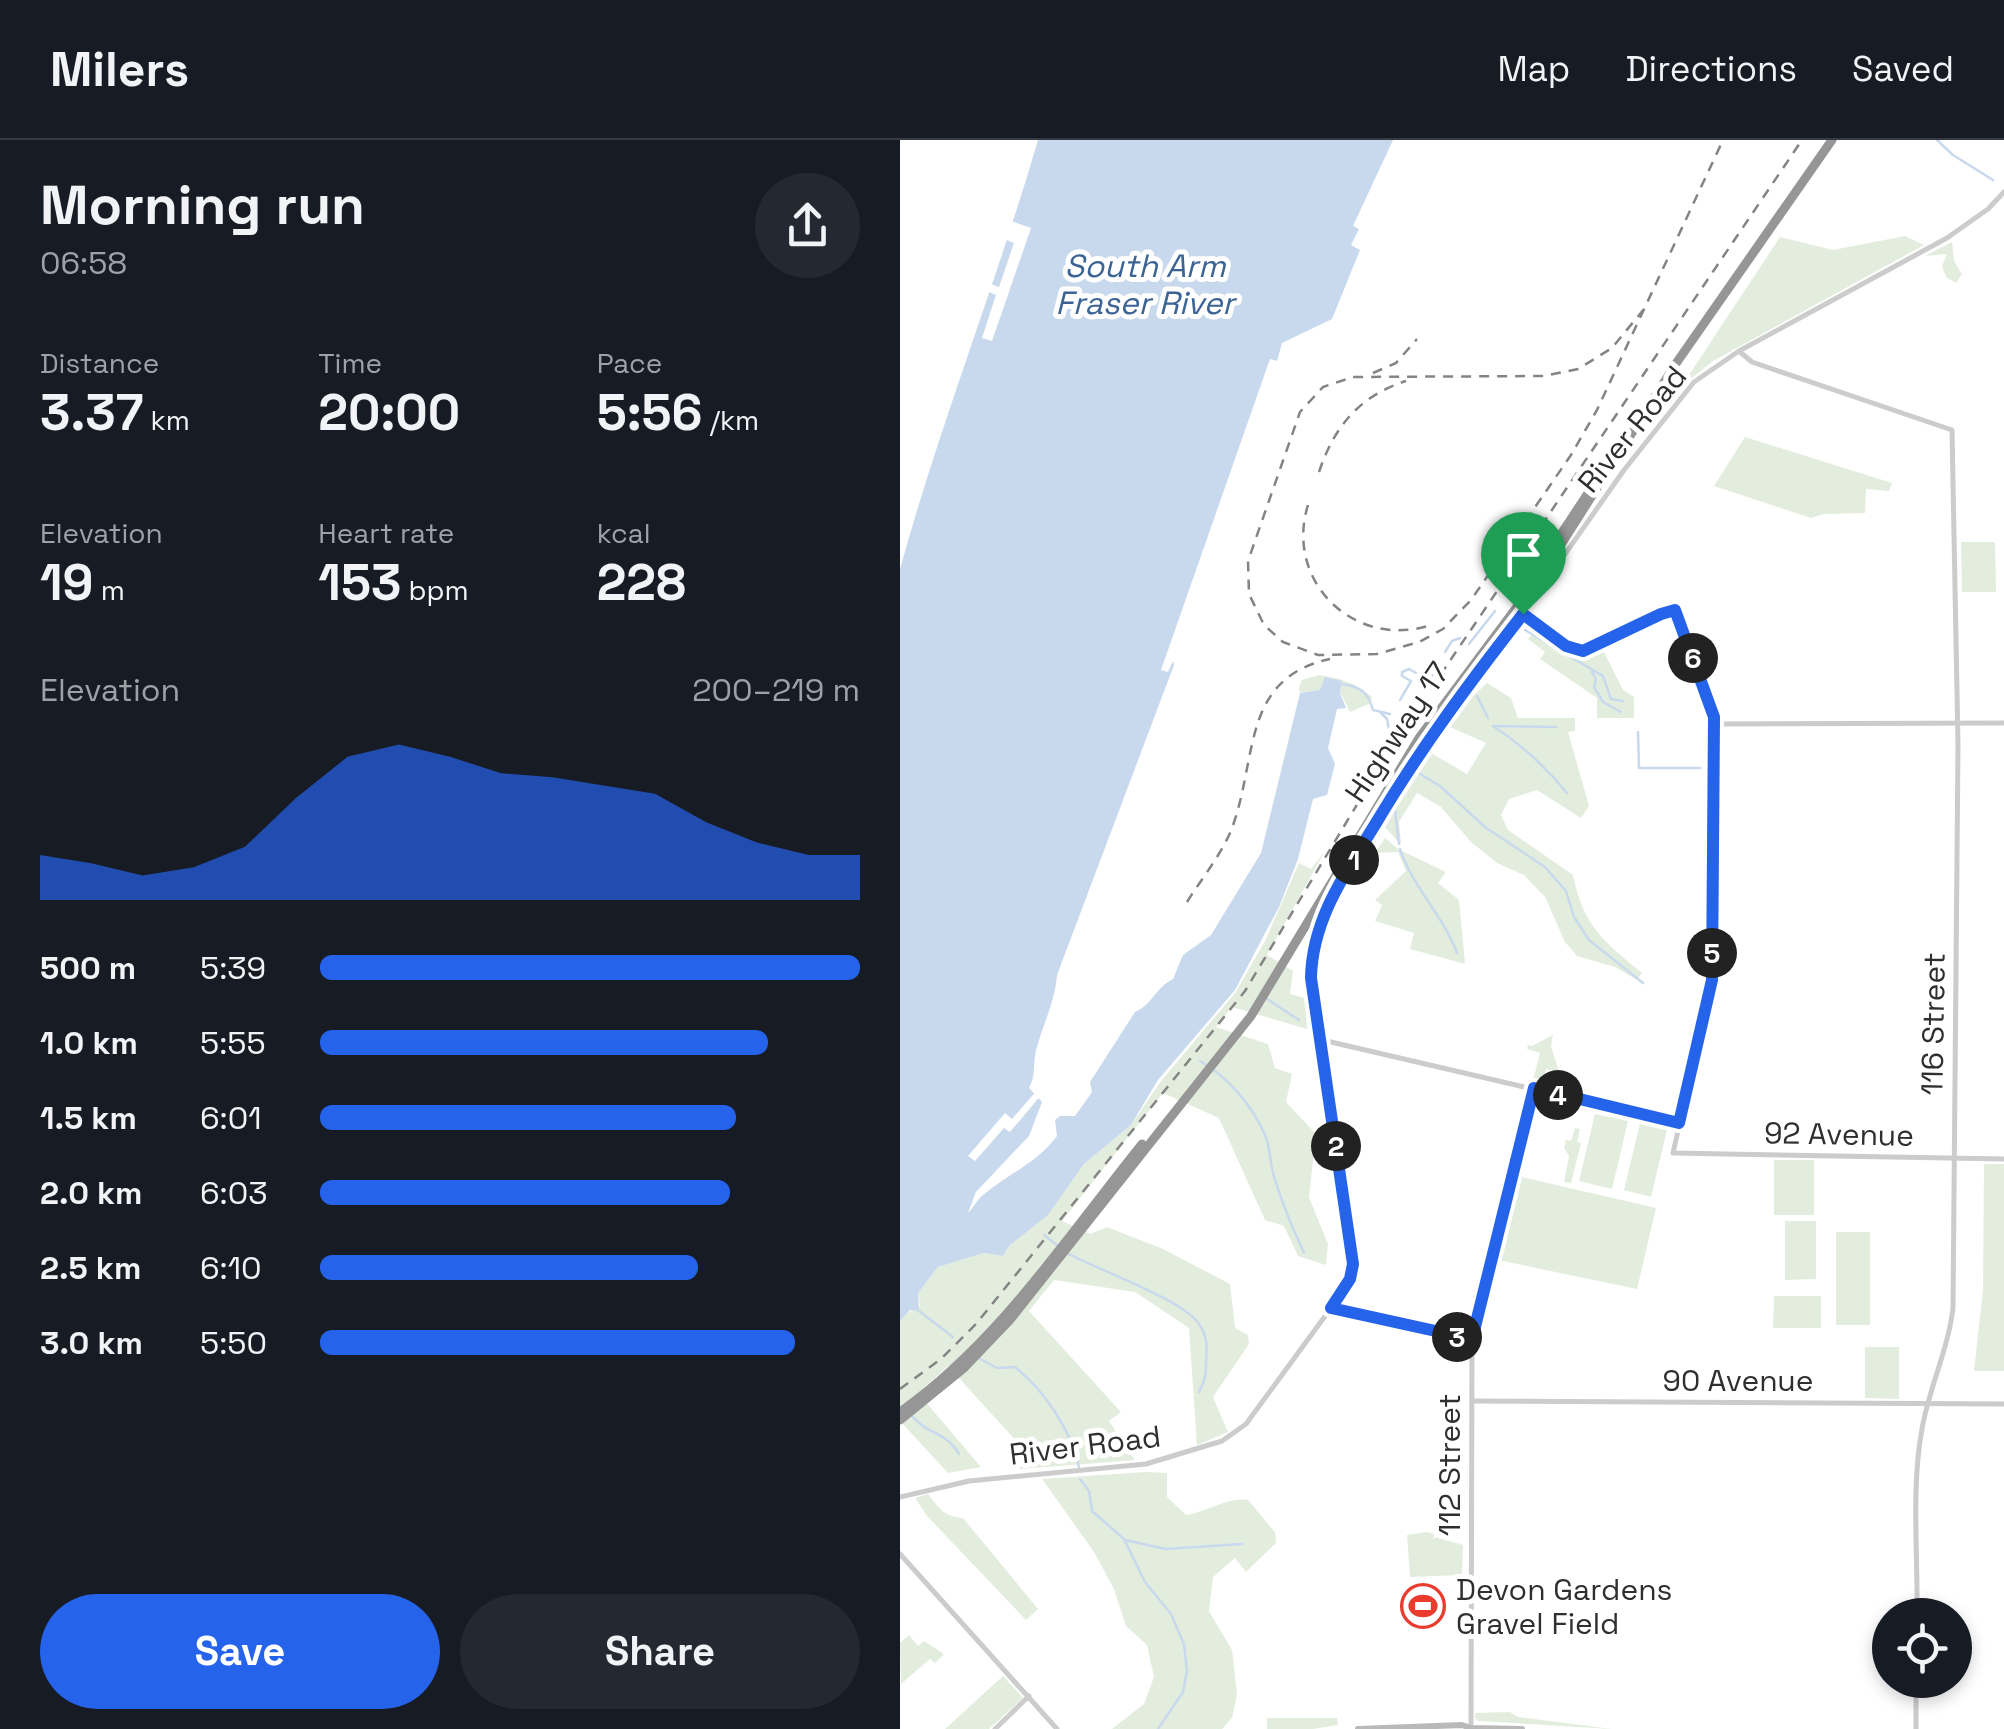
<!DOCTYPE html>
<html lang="en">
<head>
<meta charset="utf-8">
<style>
  body { margin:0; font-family:"Space Grotesk",sans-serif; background:#242831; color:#f1f3f6; height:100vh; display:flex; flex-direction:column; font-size:38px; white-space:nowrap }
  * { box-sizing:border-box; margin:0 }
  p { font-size:32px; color:#9ea1a6 }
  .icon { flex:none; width:55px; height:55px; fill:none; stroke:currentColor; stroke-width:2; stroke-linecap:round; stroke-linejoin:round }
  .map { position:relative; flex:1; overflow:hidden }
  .drawer { display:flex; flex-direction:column; background:#171b24; width:900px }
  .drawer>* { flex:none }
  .fabs { position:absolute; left:972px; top:1458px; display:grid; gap:20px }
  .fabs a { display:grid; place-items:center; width:100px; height:100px; border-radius:50%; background:#171b24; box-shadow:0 5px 15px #0003; font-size:50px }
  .pin { position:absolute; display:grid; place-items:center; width:85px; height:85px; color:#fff; margin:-102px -42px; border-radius:50% 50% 50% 0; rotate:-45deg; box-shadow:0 0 10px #0007 }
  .pin .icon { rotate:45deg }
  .km { position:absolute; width:50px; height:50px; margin:-25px; border-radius:50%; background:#222; color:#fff; font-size:28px; line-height:50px; text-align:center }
  .round { display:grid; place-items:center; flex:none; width:105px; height:105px; border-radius:52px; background:#242831 }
  .summary { display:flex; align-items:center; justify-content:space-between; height:170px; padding:0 40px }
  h1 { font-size:55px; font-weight:700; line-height:75px }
  .stats { display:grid; grid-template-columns:repeat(3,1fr); gap:15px; height:170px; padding:10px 40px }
  .stats div { display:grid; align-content:center }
  .stats b { font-size:50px; font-weight:700 }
  .stats small { font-size:28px; font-weight:400 }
  .stats p { font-size:28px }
  .chart { height:280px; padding:20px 40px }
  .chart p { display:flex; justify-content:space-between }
  .chart svg { width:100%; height:180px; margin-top:10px; fill:#2563eb; opacity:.7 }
  .button { display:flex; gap:20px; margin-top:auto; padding:20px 40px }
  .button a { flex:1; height:115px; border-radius:60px; background:#2563eb; color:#fff; font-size:40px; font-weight:700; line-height:115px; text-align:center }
  .button a+a { background:#242831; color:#f1f3f6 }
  ul { padding:0 40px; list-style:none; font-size:32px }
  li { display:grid; grid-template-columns:160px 120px 1fr; align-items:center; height:75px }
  li i { height:25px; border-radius:12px; background:#2563eb }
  header { display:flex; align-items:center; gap:60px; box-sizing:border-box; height:140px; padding:0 50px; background:#171b24; border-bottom:2px solid #363941 }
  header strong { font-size:48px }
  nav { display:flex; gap:55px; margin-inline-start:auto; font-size:35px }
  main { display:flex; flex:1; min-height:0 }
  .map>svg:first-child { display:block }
  .green { fill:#e3eddd }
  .water { fill:#c9d9ed }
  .pier { fill:#fff }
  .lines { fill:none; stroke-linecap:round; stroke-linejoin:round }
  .stream { stroke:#c9d9ed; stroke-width:2.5 }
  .tertiary { stroke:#ccc; stroke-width:5 }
  .secondary { stroke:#b9b9b9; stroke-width:6 }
  .motorway { stroke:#969696; stroke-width:9 }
  .rail { stroke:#848484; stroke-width:2.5; stroke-dasharray:10 8; stroke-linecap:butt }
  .route-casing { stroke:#fff; stroke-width:20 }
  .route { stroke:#2563eb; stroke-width:12 }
  .labels { text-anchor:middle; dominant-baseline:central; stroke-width:10; stroke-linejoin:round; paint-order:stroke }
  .street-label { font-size:30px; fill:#2f2f2f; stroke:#fff }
  .poi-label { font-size:30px; fill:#2f2f2f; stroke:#fff; text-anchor:start }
  .water-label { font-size:32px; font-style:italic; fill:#3b6494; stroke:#fff }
</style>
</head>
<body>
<header>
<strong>Milers</strong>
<nav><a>Map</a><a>Directions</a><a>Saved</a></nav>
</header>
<main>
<section class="drawer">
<div class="summary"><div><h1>Morning run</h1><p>06:58</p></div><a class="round"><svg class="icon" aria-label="share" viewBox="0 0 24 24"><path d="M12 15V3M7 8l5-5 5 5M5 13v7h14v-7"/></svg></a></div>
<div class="stats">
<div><p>Distance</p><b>3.37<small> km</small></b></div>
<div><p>Time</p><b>20:00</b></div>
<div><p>Pace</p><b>5:56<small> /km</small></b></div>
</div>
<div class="stats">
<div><p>Elevation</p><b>19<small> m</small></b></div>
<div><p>Heart rate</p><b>153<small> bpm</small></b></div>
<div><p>kcal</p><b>228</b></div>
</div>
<div class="chart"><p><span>Elevation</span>200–219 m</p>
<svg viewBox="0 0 160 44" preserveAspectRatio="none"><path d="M0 44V33L10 35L20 38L30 36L40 31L50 19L60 9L70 6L80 9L90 13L100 14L110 16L120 18L130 25L140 30L150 33L160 33V44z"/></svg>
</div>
<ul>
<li><b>500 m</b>5:39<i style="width:100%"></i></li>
<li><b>1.0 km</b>5:55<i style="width:83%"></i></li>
<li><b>1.5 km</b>6:01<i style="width:77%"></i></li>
<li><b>2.0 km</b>6:03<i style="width:76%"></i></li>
<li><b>2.5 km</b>6:10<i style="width:70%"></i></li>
<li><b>3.0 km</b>5:50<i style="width:88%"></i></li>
</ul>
<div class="button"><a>Save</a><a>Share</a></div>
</section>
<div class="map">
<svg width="1104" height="1589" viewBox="0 0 1104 1589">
  <rect width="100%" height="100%" fill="#fff"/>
  <g class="green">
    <polygon points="1005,96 1024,105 813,221 781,247 880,97 933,110"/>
    <polygon points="1052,102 1054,121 1062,134 1056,143 1046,137 1042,126 1047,114 1025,116"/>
    <polygon points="845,297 992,343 989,351 966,349 965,373 924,374 911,378 814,346"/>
    <polygon points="1061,402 1095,402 1096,452 1062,452"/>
    <path d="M637,488C658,503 675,520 702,508L723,550L734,557V578H697V558L640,519L645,512L628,499Z"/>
    <path d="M419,535C440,538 456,543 472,557L471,563L450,572L440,552L442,541L420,550L400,553L399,547L402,540Z"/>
    <path d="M587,543L611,558L618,578H675V591L668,592L689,666L681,678L637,650L609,659L601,675L608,690L673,735C683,786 704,802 742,833L737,840L715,827L677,816L665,802L645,757L624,735L597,723L571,702L540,666L517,653L499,682L501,705L484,686L529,612L567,634L586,603L550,587L569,560Z"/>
    <polygon points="485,698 498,709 546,732 538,743 559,760 565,824 510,809 514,793 475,781 482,765 475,760 506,731 498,712 475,713"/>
    <polygon points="425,711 367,815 393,831 390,854 405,858 407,889 332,867 316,887 368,904 375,928 392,934 386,962 416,994 409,1057 428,1104 426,1125 398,1116 384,1086 365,1080 319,978 263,953 162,1081 190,1094 207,1087 263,1109 330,1144 335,1188 348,1195 349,1204 313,1257 328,1292 297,1305 289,1188 235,1152 154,1140 129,1171 221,1272 209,1281 235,1320 120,1329 118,1303 48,1226 18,1253 81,1327 48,1333 0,1281 0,1181 4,1175 20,1166 18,1153 38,1127 84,1113 103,1116 110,1105 148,1074 184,1024 231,985 261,941 335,853 365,801 399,723 411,729"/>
    <polygon points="653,895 651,906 659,932 646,929 642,944 633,941 640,913 627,909 628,905 632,906"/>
    <polygon points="695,974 728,981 712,1049 679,1041"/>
    <polygon points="740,984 767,990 751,1057 724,1050"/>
    <polygon points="675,988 680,989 677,1002 681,1003 671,1043 664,1042 669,1016 664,1008 666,1000 671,1001"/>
    <rect x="874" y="1020" width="40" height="55"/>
    <polygon points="1084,1024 1104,1024 1104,1231 1074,1231 1083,1150"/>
    <polygon points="618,1036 756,1068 737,1149 598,1120"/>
    <polygon points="885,1081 916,1081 916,1139 885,1140"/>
    <rect x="936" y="1092" width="34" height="93"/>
    <polygon points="874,1156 921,1156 921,1188 873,1188"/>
    <polygon points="965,1207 999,1207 999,1259 965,1258"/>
    <path d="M245,1332L267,1333V1357L286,1375C308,1372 326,1357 348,1360L375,1392L376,1403L346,1432L335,1418L313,1437L309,1471L332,1510L337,1554L332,1578L322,1589H212L244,1564L254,1537L247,1505L226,1486L214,1449L194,1412L142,1339Z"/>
    <path d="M28,1354C40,1369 43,1376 63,1378L138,1469L126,1480L27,1376L15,1358Z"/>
    <polygon points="527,1392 534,1394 533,1400 535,1397 563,1405 562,1435 510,1437 507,1395"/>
    <polygon points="511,1446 536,1446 536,1486 511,1487"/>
    <polygon points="9,1495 18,1506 24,1501 44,1514 35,1523 30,1519 1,1544 0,1503"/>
    <polygon points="103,1536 123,1558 89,1589 45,1589"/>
    <polygon points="610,1572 618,1577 712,1589 578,1581 575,1578 575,1573"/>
    <polygon points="367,1578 437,1578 438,1585 413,1589 367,1589"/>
  </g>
  <path class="water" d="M138,0H493L453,86L459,89L451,105L460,110L432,179L382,203L377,221L370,219L261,530L268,532L273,521L274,525L157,835C155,861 144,882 137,907C132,921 137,934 129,948L142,962L129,996L76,1052L68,1073C73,1068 77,1060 83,1055C108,1034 137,1023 157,996L155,980L160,976H175L192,952L190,942L235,872C253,864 254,849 273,839L283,815L311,795L361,713L400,553L420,550L425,537L442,541L440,553L446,568L437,569L428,608L435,624L427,655L413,659L398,719L379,767L335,850L258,940L231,985L184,1024L148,1075L110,1105L103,1116L84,1113L38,1127L18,1153L19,1171L10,1170L0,1181V429C40,284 96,144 138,0Z"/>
  <g class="pier">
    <polygon points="111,81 131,88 92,201 82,198 96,155 85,150 88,143 99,147 114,103 104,99"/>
    <polygon points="138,949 142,954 110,992 104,988 75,1021 68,1016 105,973 112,979"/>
  </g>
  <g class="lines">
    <g class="stream">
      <polyline points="1037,0 1053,15 1093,40"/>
      <polyline points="625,490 703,536 711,559 723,561"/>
      <polyline points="569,504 595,471"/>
      <polyline points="545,512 552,501 560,498"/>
      <polyline points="674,518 685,518 701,510"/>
      <polyline points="692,532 696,539 694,547 703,562 721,572"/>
      <polyline points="527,538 536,534"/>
      <path d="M442,544C461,547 468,552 473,570L490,574"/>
      <polyline points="577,556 588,578"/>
      <polyline points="500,560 511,541 502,536 502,532 509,529 516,533"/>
      <polyline points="481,573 487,579 489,589"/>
      <path d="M593,586C622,605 645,626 667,653"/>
      <polyline points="594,586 656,587"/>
      <polyline points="738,592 739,628 800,628"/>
      <polyline points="517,632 540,646 585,687 645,727 666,751 674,777 689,800 743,843"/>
      <polyline points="494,662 499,704"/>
      <path d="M500,709C513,748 543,775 557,813"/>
      <polyline points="367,859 399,880"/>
      <path d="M300,921C327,936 352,965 365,995C370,1007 370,1021 373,1033C381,1061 392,1087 404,1113"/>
      <polyline points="144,1095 157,1105"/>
      <path d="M167,1113C198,1130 282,1159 299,1184C308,1196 307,1209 306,1222C306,1234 305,1242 299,1252"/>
      <polyline points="19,1171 53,1197"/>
      <path d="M80,1219L97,1228L115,1227C144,1250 171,1290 179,1327"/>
      <path d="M12,1276C26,1294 47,1292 59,1314"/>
      <polyline points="180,1339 189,1351 192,1371 224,1399 245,1442 271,1474 284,1504 287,1531 283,1552 258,1589"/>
      <polyline points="225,1400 266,1409 342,1404"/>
    </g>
    <g class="tertiary">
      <path d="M840,212L852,222L1052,290L1058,604L1053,1168C1048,1210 1029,1248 1022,1289C1011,1348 1018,1414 1017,1475"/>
      <polyline points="623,474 666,506 681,511 761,473 775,470 814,577 812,840 773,1013 1104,1019"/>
      <polyline points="813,584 1104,583"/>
      <polyline points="418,899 779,983"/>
      <polyline points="431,1168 572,1199"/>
      <polyline points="572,1261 1104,1264"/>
      <polyline points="0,1357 69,1341 246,1324 322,1301 346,1284 431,1168 453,1131 445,1062 418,899 411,823 417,791 427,765 499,645 545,575 623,474 724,330 794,242 839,211 1047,98 1088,69 1104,52"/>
      <polyline points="0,1414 157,1589"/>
      <polyline points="571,1588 572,1199 634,949"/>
      <polyline points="95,1589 129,1556"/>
      <polyline points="1016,1589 1016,1540"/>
    </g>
    <polyline class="secondary" points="458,1589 562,1585 571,1588 622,1589"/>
    <g class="motorway">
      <polyline points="644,420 704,329"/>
      <path d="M0,1272C99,1202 167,1097 242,1004"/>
      <polyline points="0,1280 64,1228 109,1181 351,876 519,598 646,428 777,222 932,0"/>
    </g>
    <g class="rail">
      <polyline points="744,169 712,208 678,229 644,236 453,237 423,247 400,272 348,421 349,454 364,485 383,502 418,515 477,514 519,502 543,489 571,460 671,315 697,270 823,0"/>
      <polyline points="473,233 496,223 517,199"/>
      <path d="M419,332C434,287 459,256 506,241"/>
      <path d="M408,365C384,442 455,510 531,485"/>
      <path d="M287,762C302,738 322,714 332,688C358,618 341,538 430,519"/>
      <polyline points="0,1249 41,1219 76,1184 345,851 491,608 902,0"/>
    </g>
  </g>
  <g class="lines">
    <g class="route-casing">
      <path id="route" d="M775,470L814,577L812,840L779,983L634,948L572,1199L431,1168L450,1139L453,1124L411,838C412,779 446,732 476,683C520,609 570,542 623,474L666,506L683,511L761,474Z"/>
    </g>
    <use href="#route" class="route"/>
  </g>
  <defs>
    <g id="stadium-ring" transform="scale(2.25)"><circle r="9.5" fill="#fff" stroke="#e93b2e" stroke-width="1.5"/><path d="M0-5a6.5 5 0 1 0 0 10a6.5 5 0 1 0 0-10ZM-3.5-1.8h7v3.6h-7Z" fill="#e93b2e"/></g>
  </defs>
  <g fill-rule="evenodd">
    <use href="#stadium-ring" x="523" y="1466"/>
  </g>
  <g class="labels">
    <g class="street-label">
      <text transform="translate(732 289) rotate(-51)">River Road</text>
      <text transform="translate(497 592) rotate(-56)">Highway 17</text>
      <text transform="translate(1033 884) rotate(-89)">116 Street</text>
      <text transform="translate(939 994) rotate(1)">92 Avenue</text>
      <text x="838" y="1240">90 Avenue</text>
      <text transform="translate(185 1305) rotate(-7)">River Road</text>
      <text transform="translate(549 1325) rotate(-90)">112 Street</text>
    </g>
    <g class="poi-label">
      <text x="556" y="1449">Devon Gardens<tspan x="556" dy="34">Gravel Field</tspan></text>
    </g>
    <g class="water-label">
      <text x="245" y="126">South Arm<tspan x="245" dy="37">Fraser River</tspan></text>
    </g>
  </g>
</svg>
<div class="fabs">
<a><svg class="icon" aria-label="locate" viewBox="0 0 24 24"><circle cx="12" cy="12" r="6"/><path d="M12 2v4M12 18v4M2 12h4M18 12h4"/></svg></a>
</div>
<div class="pin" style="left:623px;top:474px;background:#1e9e55"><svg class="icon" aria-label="arrive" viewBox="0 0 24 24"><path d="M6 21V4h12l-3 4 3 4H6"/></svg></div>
<b class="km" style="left:454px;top:720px">1</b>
<b class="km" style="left:436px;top:1006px">2</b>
<b class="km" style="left:557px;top:1197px">3</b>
<b class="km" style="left:658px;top:955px">4</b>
<b class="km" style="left:812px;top:813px">5</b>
<b class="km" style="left:793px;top:518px">6</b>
</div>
</main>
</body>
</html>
